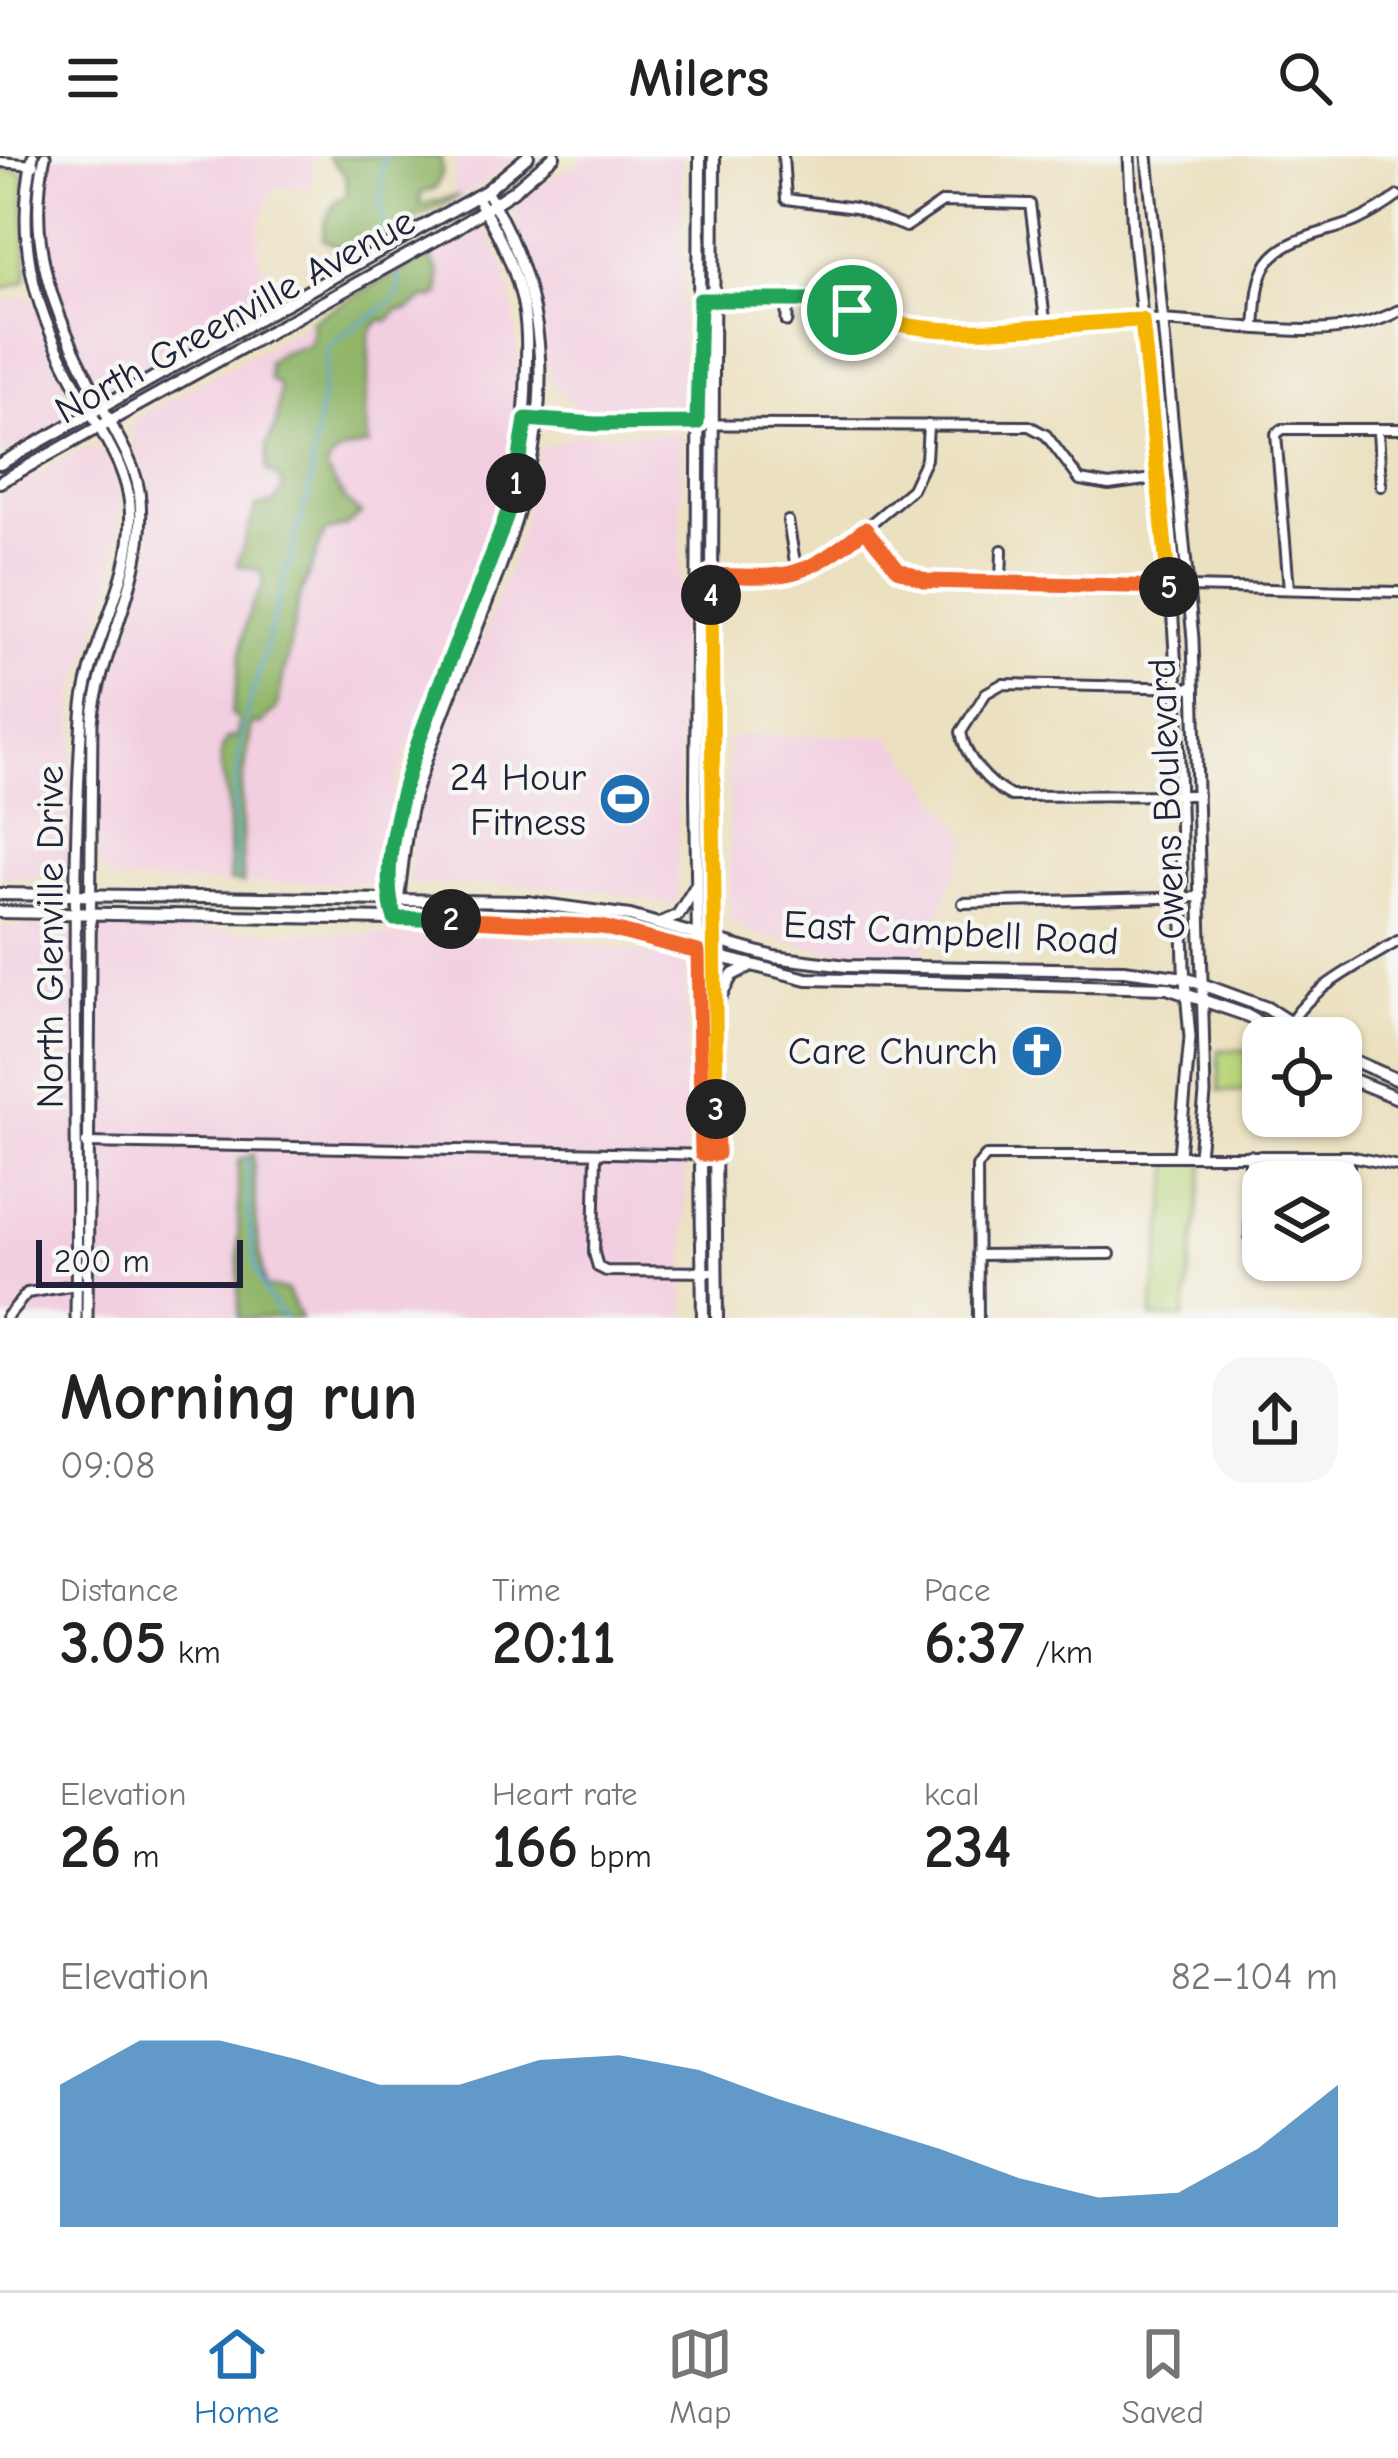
<!DOCTYPE html>
<html lang="en">
<head>
<meta charset="utf-8">
<style>
  body { margin:0; font-family:"Comic Neue",sans-serif; background:#f6f6f6; color:#222; height:100vh; display:flex; flex-direction:column; font-size:45px; white-space:nowrap }
  * { box-sizing:border-box; margin:0 }
  p { font-size:39px; color:#767676 }
  .icon { flex:none; width:66px; height:66px; fill:none; stroke:currentColor; stroke-width:2; stroke-linecap:round; stroke-linejoin:round }
  .map { position:relative; height:1162px; overflow:hidden }
  .sheet { display:flex; flex-direction:column; background:#fff; flex:1 }
  .sheet>* { flex:none }
  .tools { position:absolute; left:1242px; top:861px; display:grid; gap:24px }
  .tools a { display:grid; place-items:center; width:120px; height:120px; border-radius:24px; background:#fff; box-shadow:0 3px 9px #0004; font-size:60px }
  .scale { position:absolute; left:36px; bottom:30px; width:207px; box-sizing:border-box; padding-left:12px; border:6px solid #22223b; border-top:0; font-size:33px; line-height:42px; white-space:nowrap; color:#22223b; -webkit-text-stroke:9px #f6f6f2; paint-order:stroke }
  .pin { position:absolute; display:grid; place-items:center; width:102px; height:102px; color:#fff; margin:-51px; border:6px solid #fff; border-radius:50%; box-shadow:0 3px 12px #0007 }
  .km { position:absolute; width:60px; height:60px; margin:-30px; border-radius:50%; background:#222; color:#fff; font-size:33px; line-height:60px; text-align:center }
  .round { display:grid; place-items:center; flex:none; width:126px; height:126px; border-radius:36px; background:#f6f6f6 }
  .summary { display:flex; align-items:center; justify-content:space-between; height:204px; padding:0 60px }
  h1 { font-size:66px; font-weight:700; line-height:90px }
  .figures { display:grid; grid-template-columns:repeat(3,1fr); gap:18px; height:204px; padding:12px 60px }
  .figures div { display:grid; align-content:center }
  .figures b { font-size:60px; font-weight:700 }
  .figures small { font-size:33px; font-weight:400 }
  .figures p { font-size:33px }
  .chart { height:336px; padding:24px 60px }
  .chart p { display:flex; justify-content:space-between }
  .chart svg { width:100%; height:216px; margin-top:12px; fill:#1f6fb2; opacity:.7 }
  header { display:flex; justify-content:space-between; align-items:center; height:156px; padding:0 60px; background:#fff; font-size:54px; font-weight:700 }
  .dock { display:flex; justify-content:space-around; align-items:center; height:168px; border-top:3px solid #e0e0e0; background:#fff; font-size:33px; color:#767676 }
  .dock a { display:grid; justify-items:center; gap:6px }
  .dock .active { color:#1f6fb2 }
  .map>svg:first-child { display:block }
  .built { fill:#f2cfe0 }
  .green { fill:#b9d57b; stroke:#6e7c5b; stroke-width:3 }
  .forest { fill:#92b66b; stroke:#5a6c53; stroke-width:3 }
  .lines { fill:none; stroke-linecap:round; stroke-linejoin:round }
  .stream { stroke:#5daad6; stroke-width:3 }
  .minor-casing { stroke:#403e4f; stroke-width:14 }
  .tertiary-casing { stroke:#403e4f; stroke-width:15 }
  .secondary-casing { stroke:#403e4f; stroke-width:16 }
  .minor { stroke:#fff; stroke-width:8 }
  .tertiary { stroke:#fff; stroke-width:9 }
  .secondary { stroke:#fff; stroke-width:10 }
  .split-1-casing { stroke:#fff; stroke-width:24 }
  .split-2-casing { stroke:#fff; stroke-width:24 }
  .split-3-casing { stroke:#fff; stroke-width:24 }
  .split-4-casing { stroke:#fff; stroke-width:24 }
  .split-5-casing { stroke:#fff; stroke-width:24 }
  .split-6-casing { stroke:#fff; stroke-width:24 }
  .split-1 { stroke:#22a559; stroke-width:15 }
  .split-2 { stroke:#22a559; stroke-width:15 }
  .split-3 { stroke:#f0652b; stroke-width:15 }
  .split-4 { stroke:#f5b400; stroke-width:15 }
  .split-5 { stroke:#f0652b; stroke-width:15 }
  .split-6 { stroke:#f5b400; stroke-width:15 }
  .labels { text-anchor:middle; dominant-baseline:central; stroke-width:9; stroke-linejoin:round; paint-order:stroke }
  .street-label { font-size:39px; fill:#22223b; stroke:#f6f6f2 }
  .poi-label { font-size:39px; fill:#22223b; stroke:#f6f6f2; text-anchor:end }
</style>
</head>
<body>
<header><svg class="icon" aria-label="menu" viewBox="0 0 24 24"><path d="M4 6h16M4 12h16M4 18h16"/></svg>Milers<svg class="icon" aria-label="search" viewBox="0 0 24 24"><circle cx="10" cy="10" r="6"/><path d="M15 15l6 6"/></svg></header>
<div class="map">
<svg width="1398" height="1162" viewBox="0 0 1398 1162">
  <rect width="100%" height="100%" fill="#f6f6f2"/>
  <filter id="ink" filterUnits="userSpaceOnUse"><feTurbulence type="fractalNoise" baseFrequency=".00833" numOctaves="2"/><feDisplacementMap in="SourceGraphic" scale="24" xChannelSelector="R" yChannelSelector="G"/><feConvolveMatrix kernelMatrix="1 2 1 2 8 2 1 2 1" color-interpolation-filters="sRGB"/></filter>
  <filter id="wash" filterUnits="userSpaceOnUse"><feTurbulence type="fractalNoise" baseFrequency=".004" numOctaves="4" result="noise"/><feDisplacementMap in="SourceGraphic" scale="48" xChannelSelector="R" yChannelSelector="G"/><feGaussianBlur stdDeviation="2.7" result="paint"/><feColorMatrix in="noise" values="0 0 0 0 0 0 0 0 0 0 0 0 0 0 0 0 0 1.4 0 .05"/><feComposite in="paint" operator="in"/></filter>
  <g filter="url(#wash)">
    <rect width="100%" height="100%" fill="#ebe0bf"/>
    <g class="built">
      <polygon points="51,0 313,0 313,32 276,31 267,49 260,67 259,96 272,138 269,146 182,195 159,202 128,224 110,231 97,231 70,181 46,109 45,28"/>
      <polygon points="455,0 519,0 454,48"/>
      <polygon points="581,0 682,0 682,250 677,257 582,257 550,225 534,116 514,66 516,52 519,46 532,39 530,34 583,5"/>
      <polygon points="478,73 485,73 496,92 506,116 516,166 518,259 513,295 493,377 395,629 379,728 115,726 99,710 100,594 113,510 126,476 130,476 154,382 148,374 150,327 130,280 134,263"/>
      <polygon points="27,141 34,145 51,197 77,253 73,259 0,300 0,145"/>
      <polygon points="577,278 682,278 677,746 670,749 605,735 539,729 408,728 417,651 516,394 539,294"/>
      <polygon points="96,292 111,308 119,337 120,363 111,431 75,538 70,721 0,720 0,340 81,294"/>
      <polygon points="890,579 969,683 923,797 829,795 753,778 730,762 728,580"/>
      <polygon points="0,770 550,782 687,804 685,1162 0,1162"/>
    </g>
    <g class="green">
      <polygon points="0,12 23,17 27,119 25,125 0,134"/>
      <rect x="1219" y="894" width="28" height="41"/>
      <polygon points="1172,1002 1205,1003 1184,1162 1151,1162"/>
    </g>
    <g class="forest">
      <path d="M327,0H441L442,18L435,32L421,37L420,49L459,39C438,54 405,62 394,81L381,80L375,91L351,98L347,88L338,91L323,83C323,67 330,46 347,39L345,19Z"/>
      <path d="M429,99L439,117L440,138L433,143L426,141L408,154H398L387,165L382,163C360,180 372,195 369,218C365,250 363,256 369,289C350,293 333,293 326,314L347,346L361,358L346,370L325,376L299,443L277,551L261,569L252,567L241,637L243,727L230,725C230,698 229,671 228,646C226,624 213,606 227,582L237,581L239,564L231,557C242,519 237,462 263,431L261,415L237,409L256,350L274,347L283,333L279,322L267,315V288L276,270L280,230L269,223L268,206L282,196L309,189L313,173L310,165Z"/>
      <polygon points="253,998 257,1081 265,1131 286,1134 301,1162 239,1162 238,1005"/>
    </g>
    <g class="lines">
      <g class="stream">
        <polyline points="383,0 380,39 385,76"/>
        <path d="M237,725L234,643L242,576L309,334L328,190C342,177 395,149 398,137C400,130 398,124 398,117"/>
        <path d="M247,1003C249,1054 244,1127 286,1162"/>
      </g>
    </g>
  </g>
  <g filter="url(#ink)">
    <g class="lines">
      <g class="minor-casing">
        <g id="minor">
          <polyline points="783,0 786,43 855,52 906,71 943,46 1030,48 1046,171"/>
          <polyline points="0,6 34,9"/>
          <path d="M1255,171C1257,152 1256,132 1264,114C1278,81 1327,78 1356,65C1371,58 1385,50 1398,40"/>
          <polyline points="526,263 595,268 1029,270 1046,279 1080,324 1109,329 1160,322"/>
          <polyline points="1378,273 1381,330"/>
          <polyline points="788,365 797,418"/>
          <polyline points="865,373 898,413 926,425 1398,436"/>
          <polyline points="709,419 784,420 827,404 912,333 926,303 928,269"/>
          <polyline points="1001,427 1002,394"/>
          <polyline points="1289,433 1276,278 1283,273 1398,273"/>
          <path d="M1195,532L1002,528L986,537L961,576C965,602 988,628 1011,640L1198,639"/>
          <polyline points="963,747 1201,741"/>
          <path d="M1283,879C1306,832 1355,812 1398,785"/>
          <polyline points="86,987 717,999"/>
          <polyline points="596,998 594,1097 598,1111 606,1115 716,1116"/>
          <polyline points="1250,999 1250,1083"/>
          <polyline points="1349,1084 1349,1000"/>
          <polyline points="977,1099 1110,1098"/>
          <polyline points="6,1162 27,1137 82,1128"/>
          <polyline points="978,1162 977,1011 986,1000 1349,1000 1398,1010"/>
        </g>
      </g>
      <g class="tertiary-casing">
        <g id="tertiary">
          <path d="M33,0C11,99 43,174 92,258C108,288 127,315 130,350C137,425 86,488 82,561C69,761 79,962 76,1162"/>
          <path d="M45,0C22,99 64,176 107,260C121,288 138,313 140,344C147,422 101,490 92,566L87,1162"/>
          <polyline points="1129,0 1133,78 1171,431 1177,531 1184,811 1190,882 1179,999"/>
          <polyline points="1147,0 1193,483 1205,938 1199,999"/>
          <path d="M700,144C729,140 810,139 837,148C861,155 882,168 906,171C982,182 1060,166 1135,164C1215,162 1326,194 1398,155"/>
          <polyline points="787,144 787,165"/>
          <path d="M389,746C385,663 418,585 450,510C490,417 525,324 526,221C527,194 528,166 521,139C512,103 495,72 476,40"/>
          <path d="M395,763C404,717 403,673 418,628C483,427 614,243 486,35"/>
        </g>
      </g>
      <g class="secondary-casing">
        <g id="secondary">
          <polyline points="700,0 696,639 703,1162"/>
          <polyline points="714,0 711,643 717,1162"/>
          <polyline points="0,308 486,35 528,0"/>
          <polyline points="0,326 453,74 512,36 554,0"/>
          <polyline points="0,738 527,746 630,760 774,801 847,810 1124,814 1185,822 1267,852 1314,882"/>
          <polyline points="0,756 554,766 602,771 807,823 1167,832 1246,859 1287,882"/>
          <polyline points="661,767 678,759 696,730"/>
          <polyline points="718,844 732,819 748,811"/>
          <polyline points="1341,899 1398,924"/>
          <polyline points="1341,919 1398,942"/>
        </g>
      </g>
      <use href="#minor" class="minor"/>
      <use href="#tertiary" class="tertiary"/>
      <use href="#secondary" class="secondary"/>
    </g>
  </g>
  <g class="lines" filter="url(#ink)">
    <g class="split-1-casing">
      <polyline id="split-1" points="516,327 526,263 595,268 697,267 700,144 820,144 852,154"/>
    </g>
    <g class="split-2-casing">
      <path id="split-2" d="M451,763H395C360,660 489,439 516,327"/>
    </g>
    <g class="split-3-casing">
      <polyline id="split-3" points="451,763 602,771 698,796 702,998 717,998 716,953"/>
    </g>
    <g class="split-4-casing">
      <polyline id="split-4" points="711,439 716,953"/>
    </g>
    <g class="split-5-casing">
      <path id="split-5" d="M711,439V419C792,422 800,424 865,373L898,413L926,425L1169,431"/>
    </g>
    <g class="split-6-casing">
      <path id="split-6" d="M852,154C938,191 1051,167 1142,164L1169,431"/>
    </g>
    <use href="#split-1" class="split-1"/>
    <use href="#split-2" class="split-2"/>
    <use href="#split-3" class="split-3"/>
    <use href="#split-4" class="split-4"/>
    <use href="#split-5" class="split-5"/>
    <use href="#split-6" class="split-6"/>
  </g>
  <defs>
    <g id="stadium-disc" transform="scale(2.7)"><circle r="9.5" fill="#1f6fb2" stroke="#f6f6f2"/><path d="M0-5a6.5 5 0 1 0 0 10a6.5 5 0 1 0 0-10ZM-3.5-1.8h7v3.6h-7Z" fill="#fff"/></g>
    <g id="church-disc" transform="scale(2.7)"><circle r="9.5" fill="#1f6fb2" stroke="#f6f6f2"/><path d="M-1.2-6h2.4v3.5h3.3v2.4h-3.3V6h-2.4V-.1h-3.3v-2.4h3.3Z" fill="#fff"/></g>
  </defs>
  <g fill-rule="evenodd">
    <use href="#stadium-disc" x="625" y="643"/>
    <use href="#church-disc" x="1037" y="895"/>
  </g>
  <g class="labels">
    <g class="street-label">
      <text transform="translate(235 160) rotate(-29)">North Greenville Avenue</text>
      <text transform="translate(1167 643) rotate(-92)">Owens Boulevard</text>
      <text transform="translate(951 777) rotate(3)">East Campbell Road</text>
      <text transform="translate(50 781) rotate(-90)">North Glenville Drive</text>
    </g>
    <g class="poi-label">
      <text x="586" y="621">24 Hour<tspan x="586" dy="45">Fitness</tspan></text>
      <text x="998" y="895">Care Church</text>
    </g>
  </g>
</svg>
<div class="tools">
<a><svg class="icon" aria-label="locate" viewBox="0 0 24 24"><circle cx="12" cy="12" r="6"/><path d="M12 2v4M12 18v4M2 12h4M18 12h4"/></svg></a>
<a><svg class="icon" aria-label="layers" viewBox="0 0 24 24"><path d="M12 4l9 5-9 5-9-5zM3 14l9 5 9-5"/></svg></a>
</div>
<div class="scale">200 m</div>
<div class="pin" style="left:852px;top:154px;background:#1e9e55"><svg class="icon" aria-label="arrive" viewBox="0 0 24 24"><path d="M6 21V4h12l-3 4 3 4H6"/></svg></div>
<b class="km" style="left:516px;top:327px">1</b>
<b class="km" style="left:451px;top:763px">2</b>
<b class="km" style="left:716px;top:953px">3</b>
<b class="km" style="left:711px;top:439px">4</b>
<b class="km" style="left:1169px;top:431px">5</b>
</div>
<section class="sheet">
<div class="summary"><div><h1>Morning run</h1><p>09:08</p></div><a class="round"><svg class="icon" aria-label="share" viewBox="0 0 24 24"><path d="M12 15V3M7 8l5-5 5 5M5 13v7h14v-7"/></svg></a></div>
<div class="figures">
<div><p>Distance</p><b>3.05<small> km</small></b></div>
<div><p>Time</p><b>20:11</b></div>
<div><p>Pace</p><b>6:37<small> /km</small></b></div>
</div>
<div class="figures">
<div><p>Elevation</p><b>26<small> m</small></b></div>
<div><p>Heart rate</p><b>166<small> bpm</small></b></div>
<div><p>kcal</p><b>234</b></div>
</div>
<div class="chart"><p><span>Elevation</span>82–104 m</p>
<svg viewBox="0 0 160 44" preserveAspectRatio="none"><path d="M0 44V15L10 6L20 6L30 10L40 15L50 15L60 10L70 9L80 12L90 18L100 23L110 28L120 34L130 38L140 37L150 28L160 15V44z"/></svg>
</div>
</section>
<nav class="dock">
<a class="active"><svg class="icon" aria-label="home" viewBox="0 0 24 24"><path d="M3 11l9-7 9 7M6 9v11h12V9"/></svg>Home</a>
<a><svg class="icon" aria-label="map" viewBox="0 0 24 24"><path d="M3 6l6-2 6 2 6-2v14l-6 2-6-2-6 2zM9 4v14M15 6v14"/></svg>Map</a>
<a><svg class="icon" aria-label="saved" viewBox="0 0 24 24"><path d="M7 4h10v16l-5-4-5 4z"/></svg>Saved</a>
</nav>
</body>
</html>
